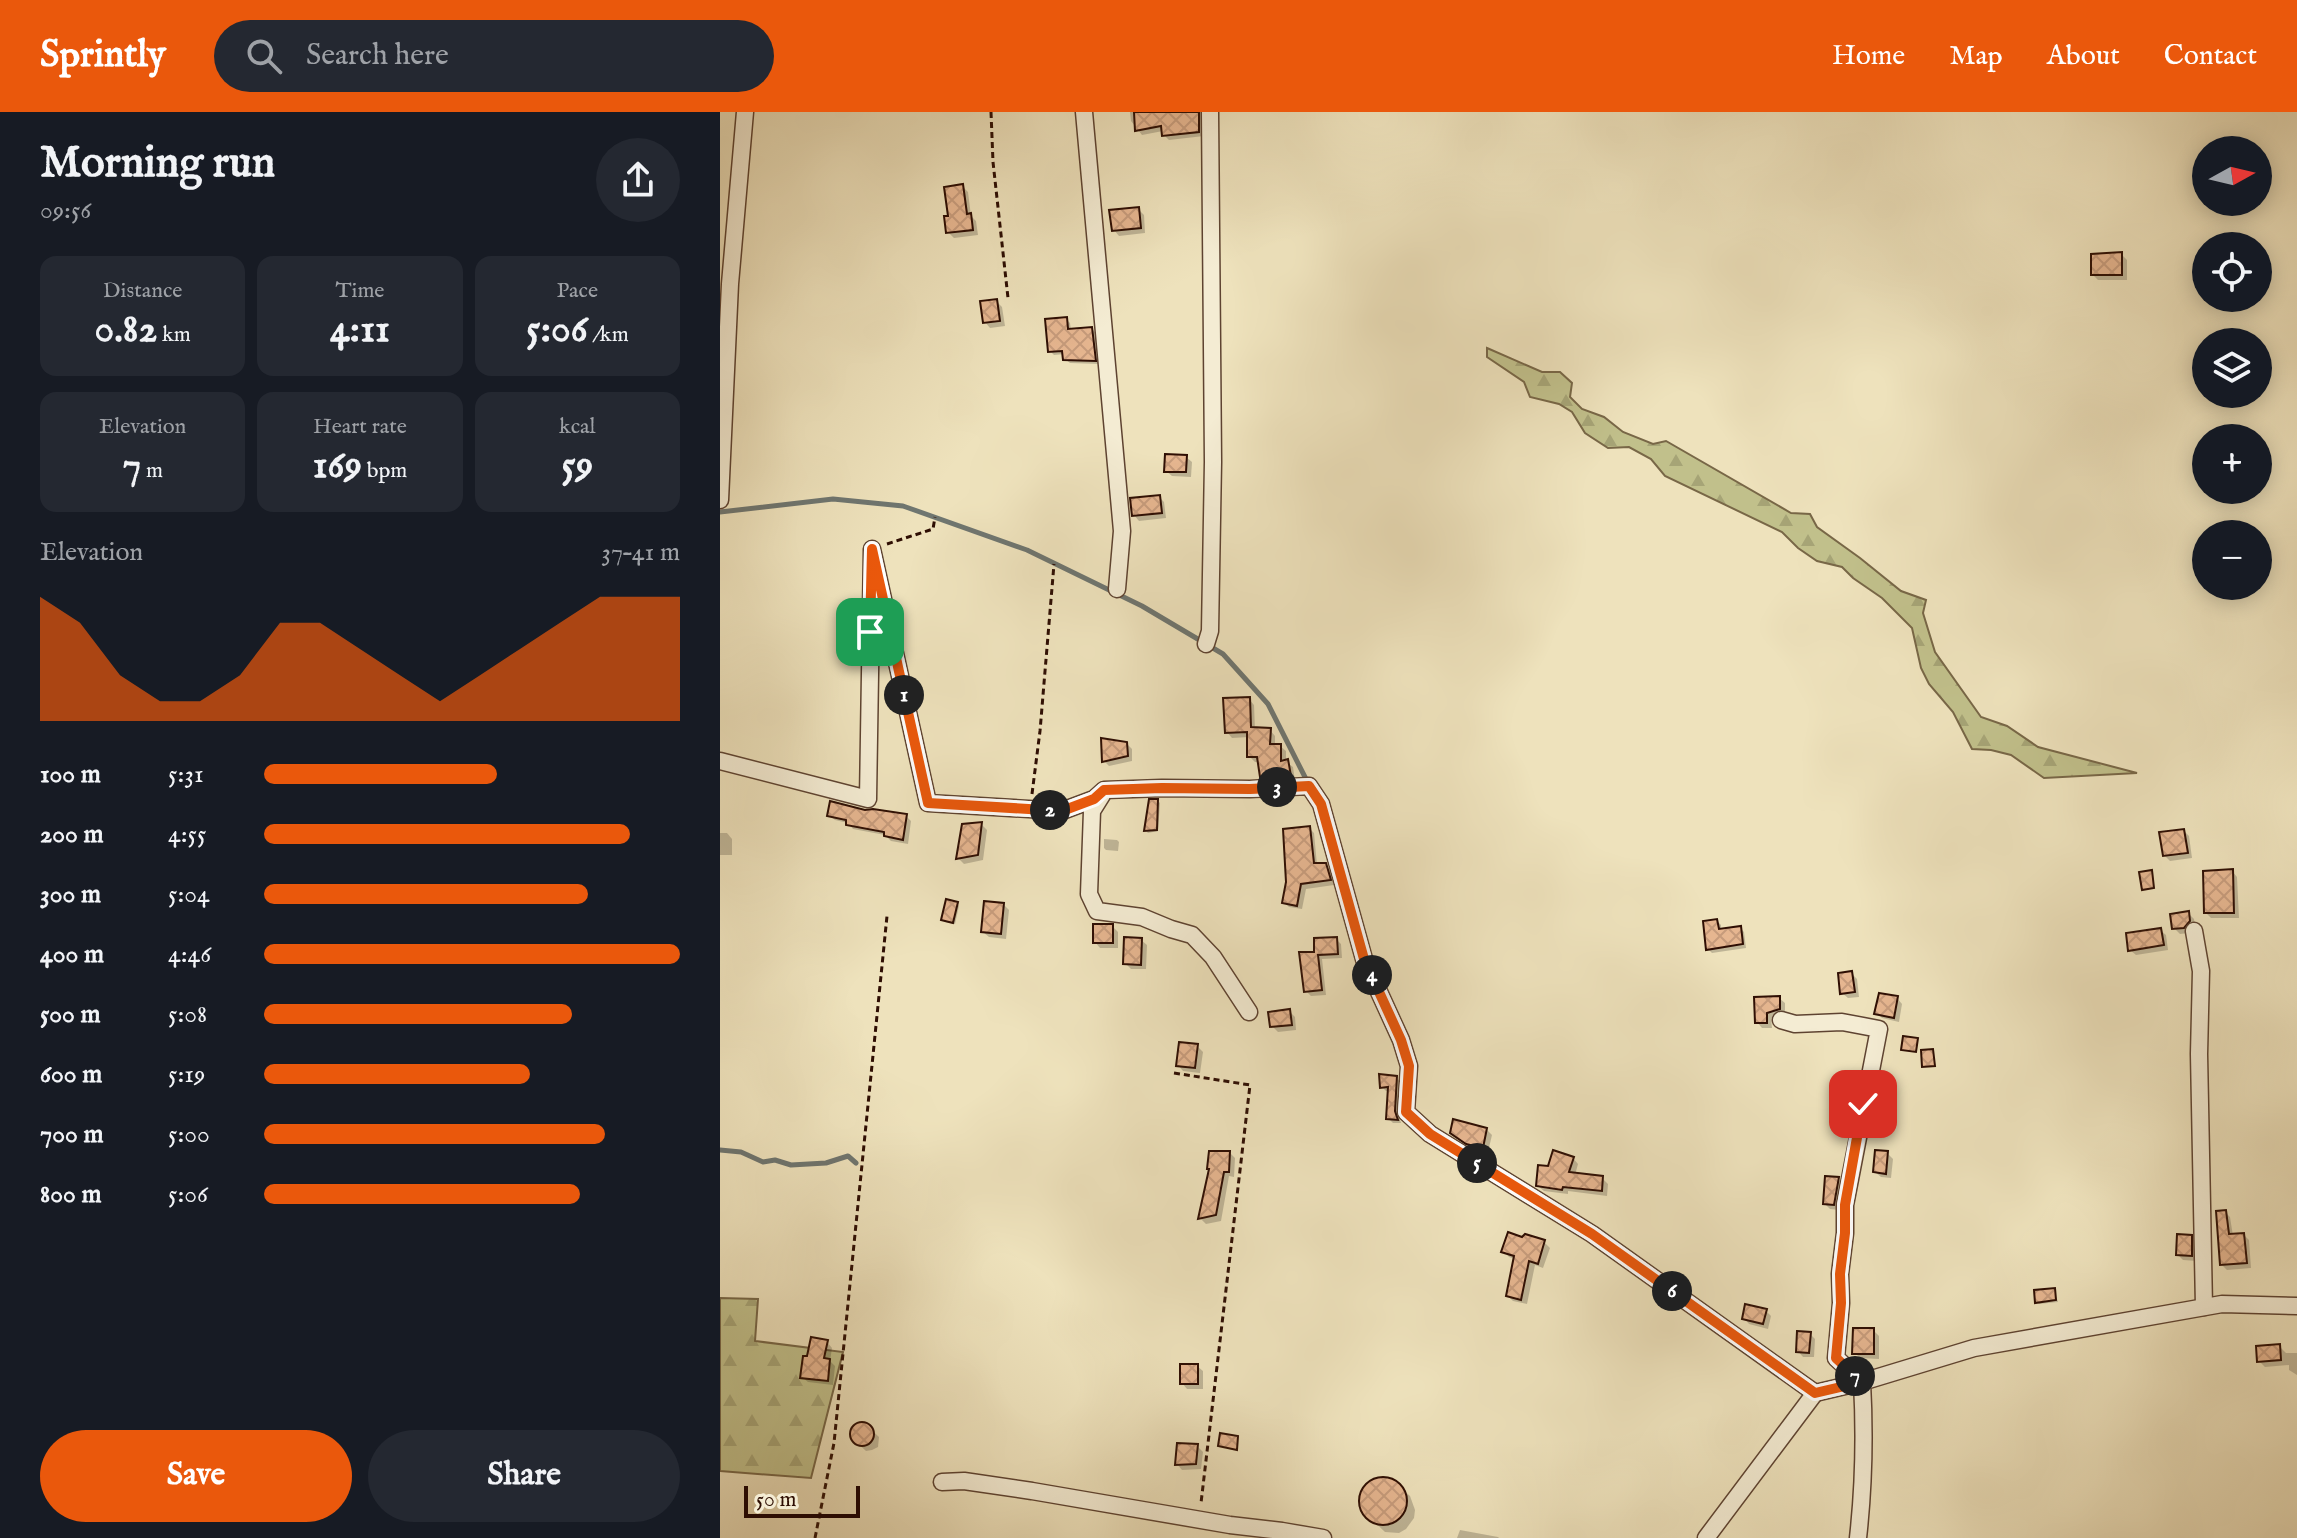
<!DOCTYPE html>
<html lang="en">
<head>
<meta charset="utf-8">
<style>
  body { margin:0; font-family:"IM FELL English",serif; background:#242831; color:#f1f3f6; height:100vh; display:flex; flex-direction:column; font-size:30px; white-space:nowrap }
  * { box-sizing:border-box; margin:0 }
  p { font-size:26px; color:#9ea1a6 }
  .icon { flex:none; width:44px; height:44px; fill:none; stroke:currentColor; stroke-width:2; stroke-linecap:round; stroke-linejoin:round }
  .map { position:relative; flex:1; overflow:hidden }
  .side { display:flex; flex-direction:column; background:#171b24; width:720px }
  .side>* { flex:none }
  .needle { width:52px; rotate:82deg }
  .buttons { position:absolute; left:1472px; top:24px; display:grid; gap:16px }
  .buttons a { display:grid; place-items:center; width:80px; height:80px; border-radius:50%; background:#171b24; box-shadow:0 4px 20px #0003; font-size:40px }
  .scale { position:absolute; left:24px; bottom:20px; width:116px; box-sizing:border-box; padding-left:8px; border:4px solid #2e0e03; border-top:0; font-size:22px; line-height:28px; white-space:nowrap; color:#2e0e03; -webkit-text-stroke:6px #f4ecd3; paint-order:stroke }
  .pin { position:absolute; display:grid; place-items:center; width:68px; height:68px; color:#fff; margin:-34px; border-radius:16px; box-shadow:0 4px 12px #0006 }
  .km { position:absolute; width:40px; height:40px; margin:-20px; border-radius:50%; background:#222; color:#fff; font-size:22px; line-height:40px; text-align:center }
  .round { display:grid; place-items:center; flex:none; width:84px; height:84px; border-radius:42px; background:#242831 }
  .summary { display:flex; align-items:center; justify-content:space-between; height:136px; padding:0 40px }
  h1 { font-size:44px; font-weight:700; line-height:60px }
  .metrics { display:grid; grid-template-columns:repeat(3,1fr); gap:12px; height:136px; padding:8px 40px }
  .metrics div { display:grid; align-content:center; border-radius:16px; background:#242831; text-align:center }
  .metrics b { font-size:40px; font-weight:700 }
  .metrics small { font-size:22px; font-weight:400 }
  .metrics p { font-size:22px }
  .chart { height:224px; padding:16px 40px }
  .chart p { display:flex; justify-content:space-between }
  .chart svg { width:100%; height:144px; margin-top:8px; fill:#ea580c; opacity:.7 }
  .primary-button { display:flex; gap:16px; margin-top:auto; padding:16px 40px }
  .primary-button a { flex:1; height:92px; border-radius:48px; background:#ea580c; color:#fff; font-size:32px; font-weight:700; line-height:92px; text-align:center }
  .primary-button a+a { background:#242831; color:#f1f3f6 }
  ul { padding:0 40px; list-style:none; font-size:26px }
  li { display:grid; grid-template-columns:128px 96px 1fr; align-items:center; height:60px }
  li i { height:20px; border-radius:10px; background:#ea580c }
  header { display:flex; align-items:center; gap:48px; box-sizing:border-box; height:112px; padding:0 40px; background:#ea580c; color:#fff }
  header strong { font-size:38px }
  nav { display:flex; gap:44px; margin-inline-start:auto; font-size:28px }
  .search { width:560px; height:72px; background:#242831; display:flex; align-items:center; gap:20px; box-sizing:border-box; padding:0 28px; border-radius:44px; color:#9ea1a6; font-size:30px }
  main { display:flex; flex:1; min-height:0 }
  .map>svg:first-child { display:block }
  .forest { fill:url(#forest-firs); stroke:#786747; stroke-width:2 }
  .shadow { fill:#0003 }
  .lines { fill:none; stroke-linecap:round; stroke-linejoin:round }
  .stream { stroke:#6f7670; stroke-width:5 }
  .building { fill:url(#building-cross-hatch); stroke:#2e0e03; stroke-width:2 }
  .minor-casing { stroke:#5e4331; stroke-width:19 }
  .path { stroke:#2e0e03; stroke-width:3; stroke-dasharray:6 4; stroke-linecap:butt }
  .minor { stroke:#f4ecd3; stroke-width:16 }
  .route-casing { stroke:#fff; stroke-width:16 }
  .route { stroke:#ea580c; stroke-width:10 }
</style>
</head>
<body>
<header>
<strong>Sprintly</strong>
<div class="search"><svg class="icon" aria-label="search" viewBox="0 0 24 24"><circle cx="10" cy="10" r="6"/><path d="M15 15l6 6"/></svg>Search here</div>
<nav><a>Home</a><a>Map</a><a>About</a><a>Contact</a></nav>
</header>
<main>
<section class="side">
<div class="summary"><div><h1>Morning run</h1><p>09:56</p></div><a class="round"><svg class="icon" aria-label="share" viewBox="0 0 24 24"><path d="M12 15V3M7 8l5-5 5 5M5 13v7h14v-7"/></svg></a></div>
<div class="metrics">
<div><p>Distance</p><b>0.82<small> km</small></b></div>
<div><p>Time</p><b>4:11</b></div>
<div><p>Pace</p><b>5:06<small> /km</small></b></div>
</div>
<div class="metrics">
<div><p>Elevation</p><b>7<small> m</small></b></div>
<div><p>Heart rate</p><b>169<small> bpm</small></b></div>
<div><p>kcal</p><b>59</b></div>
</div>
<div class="chart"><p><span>Elevation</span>37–41 m</p>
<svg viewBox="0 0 160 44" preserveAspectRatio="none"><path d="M0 44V6L10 14L20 30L30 38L40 38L50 30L60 14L70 14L80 22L90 30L100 38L110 30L120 22L130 14L140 6L150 6L160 6V44z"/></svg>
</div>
<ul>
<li><b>100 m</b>5:31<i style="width:56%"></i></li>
<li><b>200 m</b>4:55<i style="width:88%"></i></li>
<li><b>300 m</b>5:04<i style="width:78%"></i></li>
<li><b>400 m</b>4:46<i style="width:100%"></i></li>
<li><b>500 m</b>5:08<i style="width:74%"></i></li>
<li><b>600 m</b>5:19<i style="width:64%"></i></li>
<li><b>700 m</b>5:00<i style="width:82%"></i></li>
<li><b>800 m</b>5:06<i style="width:76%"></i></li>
</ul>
<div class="primary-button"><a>Save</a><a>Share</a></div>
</section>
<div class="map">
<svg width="1577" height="1426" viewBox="0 0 1577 1426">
  <defs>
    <pattern id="forest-firs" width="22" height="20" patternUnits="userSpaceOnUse" patternTransform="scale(2)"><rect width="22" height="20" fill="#c1c08b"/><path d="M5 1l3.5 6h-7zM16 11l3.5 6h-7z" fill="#a6a476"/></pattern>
    <pattern id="building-cross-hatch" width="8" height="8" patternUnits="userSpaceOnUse" patternTransform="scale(2)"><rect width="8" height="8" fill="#e6b690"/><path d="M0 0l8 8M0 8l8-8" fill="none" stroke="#c69b7b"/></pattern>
  </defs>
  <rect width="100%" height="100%" fill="#eee2bc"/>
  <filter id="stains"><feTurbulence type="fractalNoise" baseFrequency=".0025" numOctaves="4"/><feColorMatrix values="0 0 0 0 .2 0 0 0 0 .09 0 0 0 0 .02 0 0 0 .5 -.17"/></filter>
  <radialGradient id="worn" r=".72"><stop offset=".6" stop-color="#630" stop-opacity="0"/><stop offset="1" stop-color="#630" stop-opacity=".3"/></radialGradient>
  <g class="forest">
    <polygon points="767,236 822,260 840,260 852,271 850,285 862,297 884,305 903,320 933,332 946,329 1071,401 1090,402 1097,415 1140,446 1181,479 1206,488 1203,501 1215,540 1261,605 1287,614 1318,635 1417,661 1324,666 1291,643 1271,638 1252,637 1233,600 1209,572 1201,556 1192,516 1162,486 1133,466 1122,455 1097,449 1078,436 1062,420 945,364 931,347 909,335 888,336 865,321 852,300 839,292 810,285 804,270 767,245"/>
    <polygon points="0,1186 38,1187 35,1229 123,1240 91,1366 0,1359"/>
  </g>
  <g class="shadow">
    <polygon points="410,0 481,0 484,3 484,24 449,28 444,23 443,19 422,23 411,9"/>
    <polygon points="242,74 248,80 251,104 256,109 258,123 234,126 228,120 230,105"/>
    <polygon points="418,97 424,103 425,121 399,124 394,118"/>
    <polygon points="1401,142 1407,148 1407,168 1378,168 1373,163"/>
    <polygon points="276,189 282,195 285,214 270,216 265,210"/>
    <polygon points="346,207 350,211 351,219 372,217 376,221 379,252 350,251 345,247 345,242 334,243 330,239"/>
    <polygon points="466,345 472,350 471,365 452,364 446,359"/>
    <polygon points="439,385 444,390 446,406 419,409 414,403"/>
    <polygon points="529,587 534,593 535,618 550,618 555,624 555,634 560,634 566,639 566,650 573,655 575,669 548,670 542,664 540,650 535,650 529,644 529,625 512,626 507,620"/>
    <polygon points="406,631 412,637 412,649 389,654 384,649"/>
    <polygon points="438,689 440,691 438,719 428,721 426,719"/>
    <polygon points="145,700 186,704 191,709 188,732 171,729 165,723 133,717 128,711 115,708 109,703"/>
    <polygon points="261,712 267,718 263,748 244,752 238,746"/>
    <polygon points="589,716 594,721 597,753 605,753 610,758 614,773 586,777 582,797 569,795 564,790"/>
    <polygon points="1464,719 1469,724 1472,746 1450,749 1444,743"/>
    <polygon points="0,721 7,721 12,727 12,743 0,743"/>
    <polygon points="384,727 397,728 399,730 398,739 386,738 384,736"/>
    <polygon points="1512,759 1517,765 1519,806 1491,806 1486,801"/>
    <polygon points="237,791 239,794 235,812 225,810 223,808"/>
    <polygon points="283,792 289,798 286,827 269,825 263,820"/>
    <polygon points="1468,801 1474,807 1475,815 1469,821 1460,822 1454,816"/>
    <polygon points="997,809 1001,813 1001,819 1020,816 1024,820 1026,836 992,841 988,837"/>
    <polygon points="392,814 398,820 398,836 380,836 375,830"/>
    <polygon points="1440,818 1446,823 1448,838 1416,843 1410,838"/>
    <polygon points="616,827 621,832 622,846 602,847 606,883 591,884 586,879 596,842"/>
    <polygon points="421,828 427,833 426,857 411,857 405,851"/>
    <polygon points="1131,861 1137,867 1139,885 1128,886 1122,881"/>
    <polygon points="1059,886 1065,891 1065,902 1051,906 1052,916 1042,916 1037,910"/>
    <polygon points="1177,886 1182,892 1179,910 1162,906 1157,901"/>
    <polygon points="569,899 575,905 576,918 558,920 552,914"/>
    <polygon points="477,934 483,940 480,961 463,959 458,953"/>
    <polygon points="676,966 681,970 679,1005 681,1011 673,1011 668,1006 670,979 666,979 662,975"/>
    <polygon points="766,1017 772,1023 768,1040 754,1036 732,1021"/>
    <polygon points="510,1041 515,1046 514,1065 509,1064 501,1109 486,1112 481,1107 491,1058"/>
    <polygon points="1167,1041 1173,1047 1171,1066 1161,1065 1155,1060"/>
    <polygon points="853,1046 858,1052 855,1063 882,1066 888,1072 887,1084 848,1079 848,1082 824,1079 818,1074"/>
    <polygon points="1118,1067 1124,1072 1119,1098 1110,1097 1105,1092"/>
    <polygon points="1505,1100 1510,1105 1513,1124 1524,1123 1529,1128 1531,1156 1507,1158 1502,1153"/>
    <polygon points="1471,1125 1476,1130 1477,1149 1463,1148 1458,1143"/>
    <polygon points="824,1130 830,1136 823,1156 815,1153 807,1192 793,1189 788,1184 795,1147 789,1145 784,1139"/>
    <polygon points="1334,1178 1338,1190 1319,1192 1317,1190"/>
    <polygon points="1046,1199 1051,1204 1048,1217 1029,1212 1024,1206"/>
    <polygon points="1153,1218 1159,1224 1159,1247 1140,1246 1135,1241"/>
    <polygon points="1090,1222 1095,1227 1094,1245 1083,1245 1078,1239"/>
    <polygon points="107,1230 112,1236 110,1249 115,1254 113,1273 88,1270 82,1265"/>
    <polygon points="1559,1234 1566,1241 1577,1241 1577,1263 1569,1258 1569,1253 1545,1255 1539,1249"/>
    <polygon points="477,1254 483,1259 483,1277 467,1277 462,1271"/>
    <polygon points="138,1312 145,1312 159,1325 158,1335 152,1338 146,1339 134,1328 132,1321"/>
    <polygon points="477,1334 483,1340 481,1357 462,1358 457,1352"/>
    <polygon points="668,1367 680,1375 690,1384 695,1398 694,1406 686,1417 679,1421 665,1420 644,1400 641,1386 647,1373 653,1369"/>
    <polygon points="740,1418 778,1425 779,1426 737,1426"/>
  </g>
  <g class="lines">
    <g class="stream">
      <polyline points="0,400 113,387 183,394 307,438 422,494 503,542 548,592 587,669"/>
      <polyline points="0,1038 21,1040 43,1050 55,1048 71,1053 106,1051 128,1044 136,1051"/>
    </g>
  </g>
  <g class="building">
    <polygon points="414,0 479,0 479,20 442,24 441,14 415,19"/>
    <polygon points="243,72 247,102 251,101 253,118 226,121 224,104 228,104 224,75"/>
    <polygon points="419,95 421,116 392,119 389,98"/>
    <polygon points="1402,140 1402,163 1371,163 1371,142"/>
    <polygon points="277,187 280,209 263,211 260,189"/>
    <polygon points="347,205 348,217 372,215 376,249 343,248 342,239 328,240 325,207"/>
    <polygon points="445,342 467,343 466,360 444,360"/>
    <polygon points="440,383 442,401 412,404 410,386"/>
    <polygon points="530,585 531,615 551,616 550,632 561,632 561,649 568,647 571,664 540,665 537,645 527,645 527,620 505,621 503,586"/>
    <polygon points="381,626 407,630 408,644 382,650"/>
    <polygon points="429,687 438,687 437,718 424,719"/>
    <polygon points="110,689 145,698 153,697 187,702 183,728 164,724 164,720 126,713 126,708 107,704"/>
    <polygon points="262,710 258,743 236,747 242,712"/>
    <polygon points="590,714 594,751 606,751 611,768 581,772 577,794 562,791 566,770 563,717"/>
    <polygon points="1464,717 1468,741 1443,744 1439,720"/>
    <polygon points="1513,757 1514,801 1484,801 1483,759"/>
    <polygon points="1432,758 1434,776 1422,778 1419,760"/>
    <polygon points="226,787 238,790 233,811 221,808"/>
    <polygon points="264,789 284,791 281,822 261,820"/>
    <polygon points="1469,799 1470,809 1464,816 1452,817 1450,802"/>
    <polygon points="997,807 999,817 1021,814 1023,832 986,838 983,809"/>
    <rect x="373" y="812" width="20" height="19"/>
    <polygon points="1441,816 1444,833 1408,839 1406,821"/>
    <polygon points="404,825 422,826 421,853 403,852"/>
    <polygon points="617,825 618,842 598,843 602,878 584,880 579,840 594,840 594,826"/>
    <polygon points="1132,859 1135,880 1120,882 1118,861"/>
    <polygon points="1159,881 1178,884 1174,906 1154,902"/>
    <polygon points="1060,884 1060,897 1047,901 1047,911 1035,911 1034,885"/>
    <polygon points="570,897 572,913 550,915 548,900"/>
    <polygon points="1183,924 1198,926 1196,940 1181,938"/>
    <polygon points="459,930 478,932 475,956 456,954"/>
    <polygon points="1213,937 1215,954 1202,955 1201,938"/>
    <polygon points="659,962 677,964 675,999 678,1008 666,1007 668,975 660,976"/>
    <polygon points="733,1007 767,1016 763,1036 746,1032 730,1021"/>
    <polygon points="833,1038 854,1045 849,1060 883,1064 882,1079 843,1075 842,1078 816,1074 818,1053 828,1054"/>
    <polygon points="1155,1038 1168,1039 1166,1062 1153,1060"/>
    <polygon points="489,1039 510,1039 509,1060 504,1060 496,1103 478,1107 489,1057 487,1057"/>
    <polygon points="1105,1064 1119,1065 1114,1093 1103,1092"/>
    <polygon points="1506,1098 1509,1122 1524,1121 1527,1151 1500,1153 1496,1099"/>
    <polygon points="788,1120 802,1125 805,1122 825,1128 818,1152 809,1149 801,1188 786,1184 794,1144 781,1140"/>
    <polygon points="1457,1122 1472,1123 1472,1144 1456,1143"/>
    <polygon points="1335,1176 1336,1188 1315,1191 1314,1178"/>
    <polygon points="1025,1192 1047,1197 1043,1212 1022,1207"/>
    <polygon points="1133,1216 1154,1216 1154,1242 1132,1242"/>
    <polygon points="1077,1219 1091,1220 1089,1241 1076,1240"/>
    <polygon points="91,1225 108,1228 104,1246 110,1247 108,1269 80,1266 83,1244 87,1244"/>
    <polygon points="1560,1232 1561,1248 1537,1250 1536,1234"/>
    <rect x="460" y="1252" width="18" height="20"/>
    <circle cx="142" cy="1322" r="12"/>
    <polygon points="500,1321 518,1324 517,1338 498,1334"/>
    <polygon points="457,1331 478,1332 476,1352 455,1353"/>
    <circle cx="663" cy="1389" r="24"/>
  </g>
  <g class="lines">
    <g class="minor-casing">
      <g id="minor">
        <polyline points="364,0 402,419 397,477"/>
        <polyline points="0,388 10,172 25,0"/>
        <polyline points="486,532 490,519 493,350 490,0"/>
        <polyline points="0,649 148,687 152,437 208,691 342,699 374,687 384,678 442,676 530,677 589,674 601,692 644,847 681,928 689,954 686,1000 710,1022 872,1122 1095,1281 1142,1270"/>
        <polyline points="382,683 372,699 369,782 377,799 422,805 451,817 472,823 493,845 529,900"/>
        <polyline points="1474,819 1481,859 1479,942 1484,1195"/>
        <polyline points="1061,908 1075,912 1122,910 1159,917 1125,1093 1125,1121 1120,1162 1121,1191 1116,1246 1142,1270"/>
        <polyline points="222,1370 244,1369 312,1379 510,1413 562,1419 603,1426"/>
        <polyline points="986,1426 1095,1281"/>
        <path d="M1138,1426C1144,1372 1145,1324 1142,1270L1254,1236L1502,1192L1577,1194"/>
      </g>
    </g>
    <g class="path">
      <polyline points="271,0 273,50 288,186"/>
      <polyline points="167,432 213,417 215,405"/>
      <polyline points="312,682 320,619 334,452"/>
      <polyline points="454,961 530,973 481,1391"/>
      <polyline points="95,1426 114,1331 167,804"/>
    </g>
    <use href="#minor" class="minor"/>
  </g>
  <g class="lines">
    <g class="route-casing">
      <polyline id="route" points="150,520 152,437 208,691 342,699 374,687 384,678 442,676 530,677 589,674 601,692 644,847 681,928 689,954 686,1000 710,1022 872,1122 1095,1281 1142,1270 1116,1246 1121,1191 1120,1162 1125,1121 1125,1093 1143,992"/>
    </g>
    <use href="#route" class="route"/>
  </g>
  <rect width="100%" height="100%" filter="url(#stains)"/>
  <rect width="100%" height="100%" fill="url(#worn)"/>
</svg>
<div class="buttons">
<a><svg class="needle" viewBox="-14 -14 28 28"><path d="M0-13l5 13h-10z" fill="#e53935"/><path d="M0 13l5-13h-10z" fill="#9ea1a6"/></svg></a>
<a><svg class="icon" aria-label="locate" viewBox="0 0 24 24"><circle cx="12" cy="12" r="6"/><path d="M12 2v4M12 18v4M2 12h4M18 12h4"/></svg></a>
<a><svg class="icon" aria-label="layers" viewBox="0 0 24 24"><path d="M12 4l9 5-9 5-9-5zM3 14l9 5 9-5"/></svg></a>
<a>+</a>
<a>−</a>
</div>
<div class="scale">50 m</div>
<div class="pin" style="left:150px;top:520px;background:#1e9e55"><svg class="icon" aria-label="arrive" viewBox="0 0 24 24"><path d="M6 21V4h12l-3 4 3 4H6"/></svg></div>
<div class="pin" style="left:1143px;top:992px;background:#d93025"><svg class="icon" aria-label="check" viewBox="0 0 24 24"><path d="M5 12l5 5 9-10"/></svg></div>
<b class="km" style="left:184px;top:583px">1</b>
<b class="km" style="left:330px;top:698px">2</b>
<b class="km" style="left:557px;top:675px">3</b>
<b class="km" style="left:652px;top:863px">4</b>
<b class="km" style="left:757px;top:1051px">5</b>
<b class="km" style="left:952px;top:1179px">6</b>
<b class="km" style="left:1135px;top:1264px">7</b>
</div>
</main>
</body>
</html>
